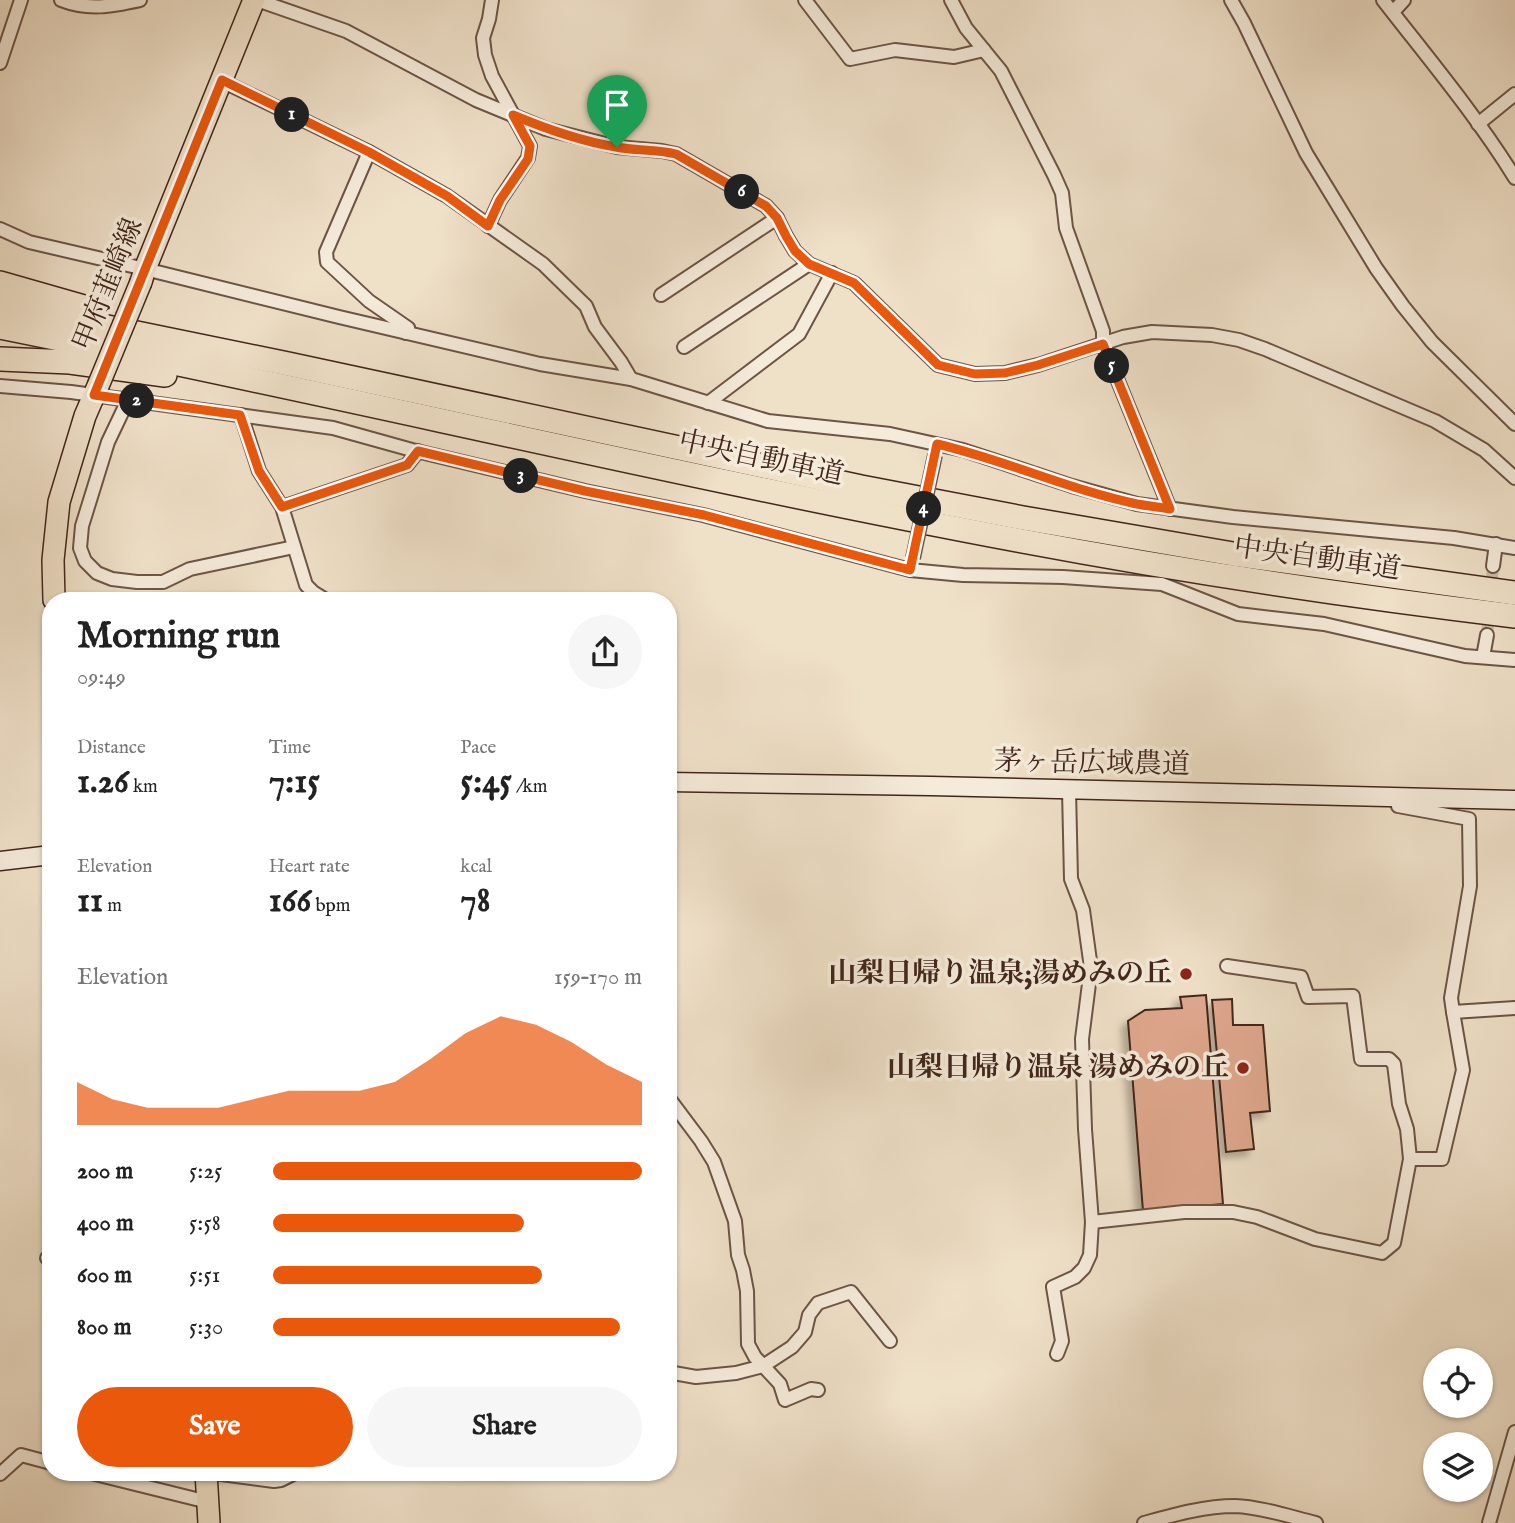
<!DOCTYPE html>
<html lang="en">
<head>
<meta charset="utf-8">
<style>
  body { margin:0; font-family:"IM FELL English","Noto Serif JP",serif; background:#f6f6f6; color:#222; height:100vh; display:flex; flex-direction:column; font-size:26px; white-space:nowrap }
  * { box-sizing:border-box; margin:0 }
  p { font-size:23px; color:#767676 }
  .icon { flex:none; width:38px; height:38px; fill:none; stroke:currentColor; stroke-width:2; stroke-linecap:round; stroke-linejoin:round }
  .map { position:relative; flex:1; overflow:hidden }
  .side { position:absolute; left:42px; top:592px; width:635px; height:889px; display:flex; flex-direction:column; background:#fff; border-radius:28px; box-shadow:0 2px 5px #0004 }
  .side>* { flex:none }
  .buttons { position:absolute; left:1423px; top:1348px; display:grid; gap:14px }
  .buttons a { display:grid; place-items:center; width:70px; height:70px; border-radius:50%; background:#fff; box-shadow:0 2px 5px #0004; font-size:35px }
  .pin { position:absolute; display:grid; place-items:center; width:60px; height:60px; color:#fff; margin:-72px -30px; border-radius:50% 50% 50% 0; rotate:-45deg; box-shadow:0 0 7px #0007 }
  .pin .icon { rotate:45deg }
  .km { position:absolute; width:35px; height:35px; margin:-18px; border-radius:50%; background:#222; color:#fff; font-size:19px; line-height:35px; text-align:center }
  .round { display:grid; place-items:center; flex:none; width:74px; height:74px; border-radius:37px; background:#f6f6f6 }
  .overview { display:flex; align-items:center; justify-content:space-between; height:119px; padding:0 35px }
  h1 { font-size:38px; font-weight:800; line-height:52px }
  .stats { display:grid; grid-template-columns:repeat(3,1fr); gap:10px; height:119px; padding:7px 35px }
  .stats div { display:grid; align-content:center }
  .stats b { font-size:35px; font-weight:800 }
  .stats small { font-size:19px; font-weight:400 }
  .stats p { font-size:19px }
  .chart { height:196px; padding:14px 35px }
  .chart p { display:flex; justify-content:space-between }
  .chart svg { width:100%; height:126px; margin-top:7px; fill:#ea580c; opacity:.7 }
  .primary-button { display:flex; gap:14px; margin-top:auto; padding:14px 35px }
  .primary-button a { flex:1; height:80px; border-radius:42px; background:#ea580c; color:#fff; font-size:28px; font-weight:800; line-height:80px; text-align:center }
  .primary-button a+a { background:#f6f6f6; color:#222 }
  ul { padding:0 35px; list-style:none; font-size:23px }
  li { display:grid; grid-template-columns:112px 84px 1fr; align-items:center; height:52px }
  li i { height:18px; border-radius:9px; background:#ea580c }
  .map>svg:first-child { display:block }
  .building { fill:#dfa78d; stroke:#42261b; stroke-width:2; filter:url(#shadow) }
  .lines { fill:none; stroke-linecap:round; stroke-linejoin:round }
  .street-tunnel { stroke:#ccbba5; stroke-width:12; stroke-dasharray:12 6; stroke-linecap:butt }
  .street-casing { stroke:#6d5446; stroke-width:16 }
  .secondary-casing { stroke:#42261b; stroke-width:21 }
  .primary-casing { stroke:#42261b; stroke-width:24 }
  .highway-casing { stroke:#42261b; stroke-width:26 }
  .street { stroke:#f5ebdb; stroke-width:12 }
  .secondary { stroke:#f5ebdb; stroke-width:18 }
  .primary { stroke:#efe0c8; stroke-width:21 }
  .highway { stroke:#efe0c8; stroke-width:23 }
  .street-bridge-casing { stroke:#6d5446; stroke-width:16; stroke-linecap:butt }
  .primary-bridge-casing { stroke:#42261b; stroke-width:24; stroke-linecap:butt }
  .street-bridge { stroke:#f5ebdb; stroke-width:12 }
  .primary-bridge { stroke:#efe0c8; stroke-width:21 }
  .route-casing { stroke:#fff; stroke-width:14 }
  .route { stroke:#ea580c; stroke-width:9 }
  .poi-dot { fill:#8f2418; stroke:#f5ebdb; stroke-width:2.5 }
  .labels { text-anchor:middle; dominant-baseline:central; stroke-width:7; stroke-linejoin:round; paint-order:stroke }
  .street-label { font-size:28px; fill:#42261b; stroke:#f5ebdb }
  .poi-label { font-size:28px; font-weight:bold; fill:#42261b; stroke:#f5ebdb; text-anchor:end }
</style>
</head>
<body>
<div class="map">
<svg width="1515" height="1523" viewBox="0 0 1515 1523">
  <defs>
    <filter id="shadow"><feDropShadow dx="-6" dy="6" stdDeviation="3.5" flood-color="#0004"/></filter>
  </defs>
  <rect width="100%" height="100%" fill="#efe0c8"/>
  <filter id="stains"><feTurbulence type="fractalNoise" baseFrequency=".00286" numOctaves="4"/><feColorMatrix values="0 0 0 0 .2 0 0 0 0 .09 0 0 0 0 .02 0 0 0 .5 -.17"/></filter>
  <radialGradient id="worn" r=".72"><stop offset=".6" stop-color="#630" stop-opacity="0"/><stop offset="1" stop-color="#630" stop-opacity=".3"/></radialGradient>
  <g class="building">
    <polygon points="1206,995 1223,1204 1143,1211 1128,1021 1145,1010 1182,1008 1180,997"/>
    <polygon points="1232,999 1233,1025 1263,1025 1270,1111 1250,1113 1254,1149 1226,1152 1212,1000"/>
  </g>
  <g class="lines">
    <polyline class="street-tunnel" points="1487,635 1493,566"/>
    <g class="street-casing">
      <g id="street">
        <path d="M61,0C89,11 112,6 140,0"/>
        <polyline points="257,0 346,31 476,100 546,129 617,147 662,151 676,154 766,206 777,218 786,236 795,251 809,264 854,283 938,365 975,374 1005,373 1038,365 1123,337 1152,332 1212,335 1239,340 1265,349 1435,421 1484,450 1515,478"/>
        <polyline points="805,0 850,59 895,50 954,57 984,50"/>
        <polyline points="951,0 966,28 1001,71 1054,175 1062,193 1066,228 1103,331 1103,344 1170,509"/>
        <polyline points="1231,0 1244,23 1306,153 1376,268 1403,306 1432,342 1515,424"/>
        <path d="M1383,0C1428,58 1476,115 1515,178"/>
        <polyline points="1393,12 1404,0"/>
        <polyline points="0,63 21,0"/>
        <polyline points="222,81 369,152 447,196 543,264 586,306 595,327 621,362 631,379"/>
        <polyline points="1478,124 1515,94"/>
        <polyline points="369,152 326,252 327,262 369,301 408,328 406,333"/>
        <polyline points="488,226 500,200 528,158 530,146 492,76 485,55 483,38 489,19 492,0"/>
        <polyline points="0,229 29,242 145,269 339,317 540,364 631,379 768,421 890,434 963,450 1072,486 1137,504 1233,517 1454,538 1515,548"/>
        <polyline points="661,295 777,218"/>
        <polyline points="684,347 809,264"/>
        <polyline points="0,386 71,392 333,428 412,450 585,491 703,515 910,570 963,575 1063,577 1162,584 1238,614 1324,624 1465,656 1515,660"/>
        <polyline points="128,400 108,442 82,526 80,548 85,561 97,573 112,579 137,582 163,582 190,569 294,547"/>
        <polyline points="708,403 799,334 832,273"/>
        <polyline points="241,415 259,471 282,507 306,585 313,592 326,600"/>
        <polyline points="282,507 407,465 418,451"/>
        <polyline points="1493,566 1496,544"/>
        <polyline points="1483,657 1487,635"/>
        <polyline points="1396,797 1398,806 1469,819 1470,886 1451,998 1453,1012 1515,1008"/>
        <polyline points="668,1097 701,1141 714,1162 735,1221 738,1255 743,1270 747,1291 748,1344 755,1357 780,1384 785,1400 811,1389 818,1390"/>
        <polyline points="1410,1159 1442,1159 1463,1070 1453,1012"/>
        <polyline points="1092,1222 1184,1212 1233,1212 1257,1217 1315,1239 1382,1253 1394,1243 1410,1159 1407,1129 1399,1104 1394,1064 1389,1059 1361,1059 1353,996 1308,997 1301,977 1227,966"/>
        <polyline points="47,1258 51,1261"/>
        <polyline points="1057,1354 1062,1341 1053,1287 1075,1277 1084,1268 1090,1255 1092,1222 1085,1129 1082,1039 1091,968 1083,910 1071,879 1069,790"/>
        <polyline points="668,1372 696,1377 736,1373 763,1366 792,1347 805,1332 809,1315 818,1303 851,1292 890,1341"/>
        <polyline points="87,1472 208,1502"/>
        <polyline points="206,1472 274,1481 281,1480 297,1472"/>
        <polyline points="0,1474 21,1455 51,1463"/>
        <path d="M1144,1523C1173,1515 1204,1506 1235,1506C1261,1507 1291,1517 1316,1523"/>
        <polyline points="1489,1523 1515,1432"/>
      </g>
    </g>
    <g class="secondary-casing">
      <g id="secondary">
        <polyline points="668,782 931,786 1515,800"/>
        <polyline points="0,861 51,855"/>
      </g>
    </g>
    <g class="primary-casing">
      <g id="primary">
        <polyline points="141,282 145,269 254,0"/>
        <polyline points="54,600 53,560 59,502 85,416 98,386"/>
        <polyline points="206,1472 209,1523"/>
      </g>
    </g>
    <g class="highway-casing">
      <g id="highway">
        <polyline points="0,283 91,309"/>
        <polyline points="0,305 288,364 861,487 1023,518 1233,554 1515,593"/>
        <path d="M0,327C340,395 676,476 1017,540C1182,571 1348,596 1515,616"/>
        <polyline points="0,359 70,362 165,375"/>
      </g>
    </g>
    <use href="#street" class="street"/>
    <use href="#secondary" class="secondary"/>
    <use href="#primary" class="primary"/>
    <use href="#highway" class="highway"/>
    <g class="street-bridge-casing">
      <polyline id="street-bridge" points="913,558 935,455"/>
    </g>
    <g class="primary-bridge-casing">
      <polyline id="primary-bridge" points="98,386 141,282"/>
    </g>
    <use href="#street-bridge" class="street-bridge"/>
    <use href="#primary-bridge" class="primary-bridge"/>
  </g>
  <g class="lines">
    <g class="route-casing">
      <path id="route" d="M222,80L369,152L447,196L488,226L500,200L528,159L530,146L513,115C546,129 581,141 616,147C636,151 656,149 676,154L766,206L777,218L786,236L795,251L809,264L854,283L938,365L975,374L1005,373L1038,365L1103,344L1170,509C1159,507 1148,506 1137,504C1070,490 1005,460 937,444L910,570L704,515L585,491L418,451L407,465L282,507L259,471L240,415L94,395Z"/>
    </g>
    <use href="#route" class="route"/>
  </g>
  <g class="poi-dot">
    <circle cx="1186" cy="974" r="7"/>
    <circle cx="1243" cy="1068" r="7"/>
  </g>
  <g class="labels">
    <g class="street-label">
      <text transform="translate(109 285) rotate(-68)">甲府韮崎線</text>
      <text transform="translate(761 459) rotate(12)">中央自動車道</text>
      <text transform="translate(1317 559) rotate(8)">中央自動車道</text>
      <text transform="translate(1092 764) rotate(1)">茅ヶ岳広域農道</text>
    </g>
    <g class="poi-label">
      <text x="1172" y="974">山梨日帰り温泉;湯めみの丘</text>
      <text x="1229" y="1068">山梨日帰り温泉 湯めみの丘</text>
    </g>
  </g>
  <rect width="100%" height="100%" filter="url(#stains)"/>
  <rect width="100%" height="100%" fill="url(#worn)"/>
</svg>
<div class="buttons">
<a><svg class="icon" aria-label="locate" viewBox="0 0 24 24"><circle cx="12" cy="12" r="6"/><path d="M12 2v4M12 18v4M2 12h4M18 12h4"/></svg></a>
<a><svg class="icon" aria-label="layers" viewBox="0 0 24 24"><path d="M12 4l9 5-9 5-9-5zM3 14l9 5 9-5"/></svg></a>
</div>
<div class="pin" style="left:617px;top:147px;background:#1e9e55"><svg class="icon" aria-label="arrive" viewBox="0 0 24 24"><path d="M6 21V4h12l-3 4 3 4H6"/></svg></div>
<b class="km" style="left:292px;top:115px">1</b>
<b class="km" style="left:137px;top:401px">2</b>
<b class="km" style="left:521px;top:476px">3</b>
<b class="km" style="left:924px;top:509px">4</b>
<b class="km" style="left:1112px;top:366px">5</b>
<b class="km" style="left:742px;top:192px">6</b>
<section class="side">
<div class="overview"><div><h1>Morning run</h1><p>09:49</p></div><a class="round"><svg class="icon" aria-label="share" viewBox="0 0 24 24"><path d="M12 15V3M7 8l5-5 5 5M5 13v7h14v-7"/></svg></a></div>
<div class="stats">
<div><p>Distance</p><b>1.26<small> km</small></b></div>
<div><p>Time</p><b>7:15</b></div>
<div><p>Pace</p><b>5:45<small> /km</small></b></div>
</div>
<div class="stats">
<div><p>Elevation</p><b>11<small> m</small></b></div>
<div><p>Heart rate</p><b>166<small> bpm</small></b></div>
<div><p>kcal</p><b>78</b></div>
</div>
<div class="chart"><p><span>Elevation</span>159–170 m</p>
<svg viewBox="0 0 160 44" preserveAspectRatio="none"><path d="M0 44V29L10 35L20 38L30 38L40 38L50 35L60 32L70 32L80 32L90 29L100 21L110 12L120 6L130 9L140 15L150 23L160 29V44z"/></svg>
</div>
<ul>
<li><b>200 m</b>5:25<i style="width:100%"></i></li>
<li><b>400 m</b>5:58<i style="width:68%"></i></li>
<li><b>600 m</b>5:51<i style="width:73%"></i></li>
<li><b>800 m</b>5:30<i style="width:94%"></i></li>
</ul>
<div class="primary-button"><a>Save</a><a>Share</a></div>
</section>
</div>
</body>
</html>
